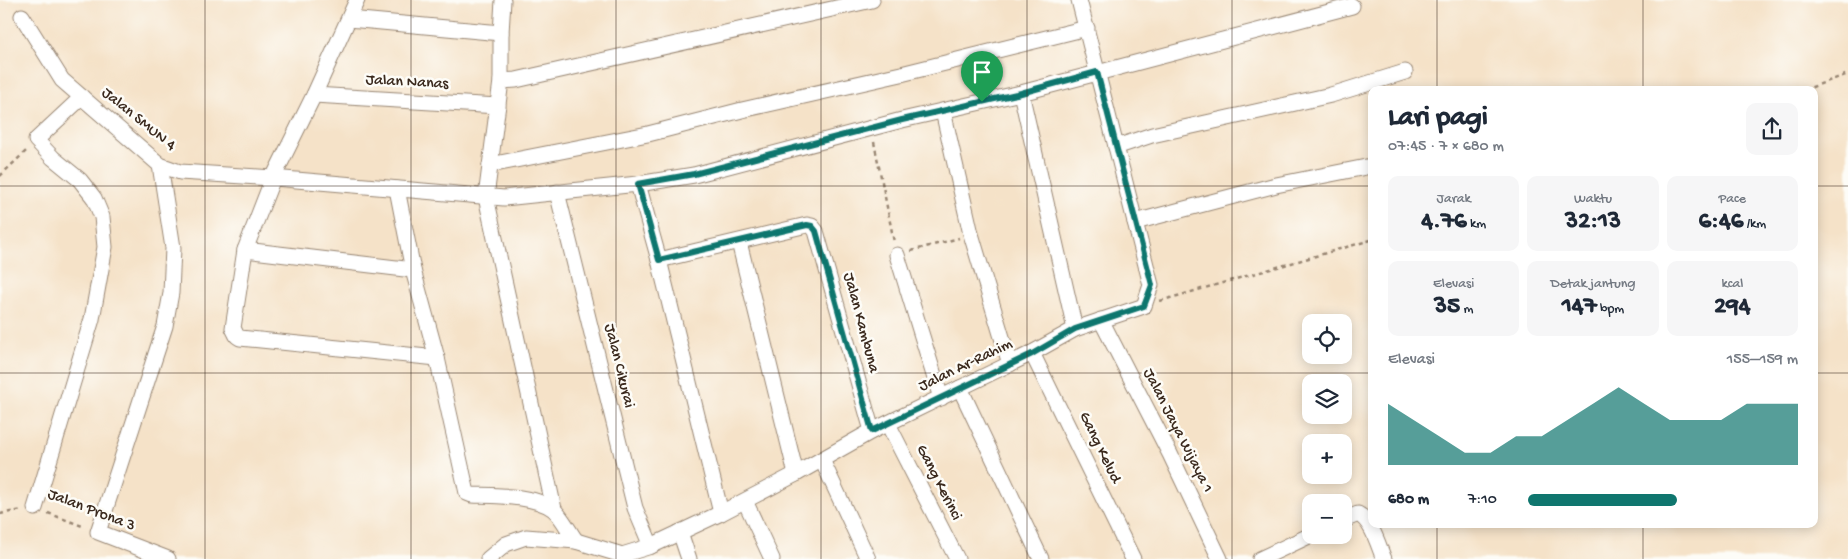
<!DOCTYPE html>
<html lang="id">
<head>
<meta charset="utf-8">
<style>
  body { margin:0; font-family:"Gochi Hand",sans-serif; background:#f6f6f7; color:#1f2937; height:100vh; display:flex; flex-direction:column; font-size:19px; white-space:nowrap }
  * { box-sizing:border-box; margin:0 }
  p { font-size:16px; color:#747a83 }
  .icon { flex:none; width:28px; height:28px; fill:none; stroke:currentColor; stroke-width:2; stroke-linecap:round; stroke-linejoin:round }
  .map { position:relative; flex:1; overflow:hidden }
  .side { position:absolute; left:1368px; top:86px; width:450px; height:442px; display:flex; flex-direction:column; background:#fff; border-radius:10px; box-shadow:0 2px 12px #0003 }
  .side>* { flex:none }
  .fabs { position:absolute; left:1302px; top:314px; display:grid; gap:10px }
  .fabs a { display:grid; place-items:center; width:50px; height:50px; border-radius:10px; background:#fff; box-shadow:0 2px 12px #0003; font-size:25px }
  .pin { position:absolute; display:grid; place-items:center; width:42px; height:42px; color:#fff; margin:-51px -21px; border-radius:50% 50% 50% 0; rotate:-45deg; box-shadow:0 0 5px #0007 }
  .pin .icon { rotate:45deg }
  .round { display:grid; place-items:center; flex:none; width:52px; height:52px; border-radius:10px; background:#f6f6f7 }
  .summary { display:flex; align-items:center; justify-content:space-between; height:85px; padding:0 20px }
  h1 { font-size:28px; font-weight:800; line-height:38px }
  .figures { display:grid; grid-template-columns:repeat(3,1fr); gap:8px; height:85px; padding:5px 20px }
  .figures div { display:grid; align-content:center; border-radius:10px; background:#f6f6f7; text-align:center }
  .figures b { font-size:25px; font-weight:800 }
  .figures small { font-size:14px; font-weight:400 }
  .figures p { font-size:14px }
  .chart { height:140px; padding:10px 20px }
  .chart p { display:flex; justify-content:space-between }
  .chart svg { width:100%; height:90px; margin-top:5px; fill:#0f766e; opacity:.7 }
  ul { padding:0 20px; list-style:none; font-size:16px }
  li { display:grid; grid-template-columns:80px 60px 1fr; align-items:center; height:38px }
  li i { height:12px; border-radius:6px; background:#0f766e }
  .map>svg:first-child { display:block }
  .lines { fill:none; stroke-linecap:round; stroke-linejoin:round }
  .street-casing { stroke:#988673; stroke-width:17 }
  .path { stroke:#988673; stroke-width:2.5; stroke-dasharray:4 4; stroke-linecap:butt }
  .street { stroke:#fff; stroke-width:15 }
  .route-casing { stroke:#fff; stroke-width:10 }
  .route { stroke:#0f766e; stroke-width:6 }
  .grid { fill:none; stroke:#3b2a1e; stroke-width:1; stroke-opacity:0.55 }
  .labels { text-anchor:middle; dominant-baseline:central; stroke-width:5; stroke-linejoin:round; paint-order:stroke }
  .street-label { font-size:16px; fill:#3b2a1e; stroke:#fdfcf7 }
</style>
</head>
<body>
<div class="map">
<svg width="1848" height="559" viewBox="0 0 1848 559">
  <rect width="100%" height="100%" fill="#fdfcf7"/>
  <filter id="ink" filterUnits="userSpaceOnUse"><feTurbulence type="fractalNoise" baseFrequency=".02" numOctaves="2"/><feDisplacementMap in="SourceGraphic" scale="10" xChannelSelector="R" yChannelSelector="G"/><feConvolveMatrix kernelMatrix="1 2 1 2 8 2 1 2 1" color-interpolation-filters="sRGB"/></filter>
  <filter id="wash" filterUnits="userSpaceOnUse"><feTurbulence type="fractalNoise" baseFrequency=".0096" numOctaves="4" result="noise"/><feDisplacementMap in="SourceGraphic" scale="20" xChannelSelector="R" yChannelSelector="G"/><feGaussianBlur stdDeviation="1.12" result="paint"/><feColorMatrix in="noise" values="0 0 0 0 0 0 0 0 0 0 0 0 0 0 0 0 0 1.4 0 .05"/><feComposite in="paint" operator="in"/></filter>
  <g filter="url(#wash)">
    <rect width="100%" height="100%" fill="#f5e2c8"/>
  </g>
  <g filter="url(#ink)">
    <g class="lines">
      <g class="street-casing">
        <g id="street">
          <polyline points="357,0 314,95 273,178 245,250 233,328 237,336 240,338 437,358"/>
          <polyline points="22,16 62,80 160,165 180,172 273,178 504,198 638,184 694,175 902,120 1021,93 1352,6"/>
          <polyline points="349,19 501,33"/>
          <polyline points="501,81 501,33 503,0"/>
          <polyline points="1021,93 1075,329"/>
          <polyline points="314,95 498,106"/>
          <polyline points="943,111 971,234 1010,364"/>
          <polyline points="1116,147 1152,135 1331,95 1405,72"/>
          <polyline points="160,165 173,248 171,293 165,326 98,532 168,559"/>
          <polyline points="490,165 648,134 742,110 901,74 1087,28"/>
          <polyline points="638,184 659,260 721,513"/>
          <path d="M397,189L413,270L437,358L467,493L472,495C495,496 534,495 553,509C561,515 570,533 576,541"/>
          <polyline points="557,192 635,508 651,546"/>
          <polyline points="1135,222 1276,185 1371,166"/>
          <polyline points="739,242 796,474"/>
          <polyline points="245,250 413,270"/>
          <polyline points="897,255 941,398"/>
          <polyline points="659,260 807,225 812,226 816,231 872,431"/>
          <polyline points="1101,320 1170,454 1220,559"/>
          <polyline points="1032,353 1133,559"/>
          <polyline points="960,388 1041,559"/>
          <polyline points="888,424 957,559"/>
          <polyline points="822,460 868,559"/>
          <polyline points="745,501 772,559"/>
          <polyline points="35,508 92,319 105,247 102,217 94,198 80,180 53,158 36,140 82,97"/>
          <polyline points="554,509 486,197 501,81 516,80 872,0"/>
          <path d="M1344,520L1358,514C1372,521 1378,545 1384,559"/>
          <polyline points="680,532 689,559"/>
          <polyline points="488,559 506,544 526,537 576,541 622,555 651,546 721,513 796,474 872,431 1032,353 1075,329 1144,306 1151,285 1079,0"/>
          <polyline points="1260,559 1311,535"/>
        </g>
      </g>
      <g class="path">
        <polyline points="1804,90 1848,74"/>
        <polyline points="874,142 894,242"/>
        <polyline points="0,176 26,151"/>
        <polyline points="911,251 959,238"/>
        <polyline points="1160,301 1371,240"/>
        <polyline points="48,513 85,527"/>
        <polyline points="0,514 22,510"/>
      </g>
      <use href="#street" class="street"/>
    </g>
  </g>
  <g class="lines" filter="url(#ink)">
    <g class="route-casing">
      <polygon id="route" points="1097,72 1152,285 1144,306 1075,329 1032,354 872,431 816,231 812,226 807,225 659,260 638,184 694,174 902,120 1021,93"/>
    </g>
    <use href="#route" class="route"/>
  </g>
  <path class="grid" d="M205,0V559M411,0V559M616,0V559M821,0V559M1027,0V559M1232,0V559M1437,0V90M1643,0V90M0,186H1371M1814,186H1848M0,373H1371M1814,373H1848M1437,525V559M1643,525V559"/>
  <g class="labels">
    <g class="street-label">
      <text transform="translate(407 83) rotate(3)">Jalan Nanas</text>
      <text transform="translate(138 120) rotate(39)">Jalan SMUN 4</text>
      <text transform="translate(860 323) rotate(75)">Jalan Kambuna</text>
      <text transform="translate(618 366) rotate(76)">Jalan Cikurai</text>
      <text transform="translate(966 366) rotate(-26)">Jalan Ar-Rahim</text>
      <text transform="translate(1177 431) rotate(63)">Jalan Jaya Wijaya 1</text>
      <text transform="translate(1099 448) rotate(64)">Gang Kelud</text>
      <text transform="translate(938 483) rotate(63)">Gang Kerinci</text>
      <text transform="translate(91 511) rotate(21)">Jalan Prona 3</text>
    </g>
  </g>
</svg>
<div class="fabs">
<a><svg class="icon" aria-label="locate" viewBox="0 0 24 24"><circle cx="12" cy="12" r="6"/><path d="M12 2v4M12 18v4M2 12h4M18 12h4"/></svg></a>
<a><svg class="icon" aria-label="layers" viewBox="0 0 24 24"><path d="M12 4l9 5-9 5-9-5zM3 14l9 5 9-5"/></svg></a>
<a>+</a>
<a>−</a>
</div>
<div class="pin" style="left:982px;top:102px;background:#1e9e55"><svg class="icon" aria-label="arrive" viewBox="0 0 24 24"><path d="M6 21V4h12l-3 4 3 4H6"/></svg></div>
<section class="side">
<div class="summary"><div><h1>Lari pagi</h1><p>07:45 · 7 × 680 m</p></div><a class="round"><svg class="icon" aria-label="share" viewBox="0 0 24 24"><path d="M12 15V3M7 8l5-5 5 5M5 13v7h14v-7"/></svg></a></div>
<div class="figures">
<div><p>Jarak</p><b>4.76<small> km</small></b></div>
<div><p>Waktu</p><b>32:13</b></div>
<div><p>Pace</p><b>6:46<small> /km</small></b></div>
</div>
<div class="figures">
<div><p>Elevasi</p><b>35<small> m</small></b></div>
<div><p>Detak jantung</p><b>147<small> bpm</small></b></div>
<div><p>kcal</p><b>294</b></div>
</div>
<div class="chart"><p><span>Elevasi</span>155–159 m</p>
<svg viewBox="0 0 160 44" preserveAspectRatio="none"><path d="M0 44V14L10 22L20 30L30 38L40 38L50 30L60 30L70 22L80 14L90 6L100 14L110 22L120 22L130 22L140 14L150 14L160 14V44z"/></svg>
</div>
<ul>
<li><b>680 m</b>7:10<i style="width:55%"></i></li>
</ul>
</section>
</div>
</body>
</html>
